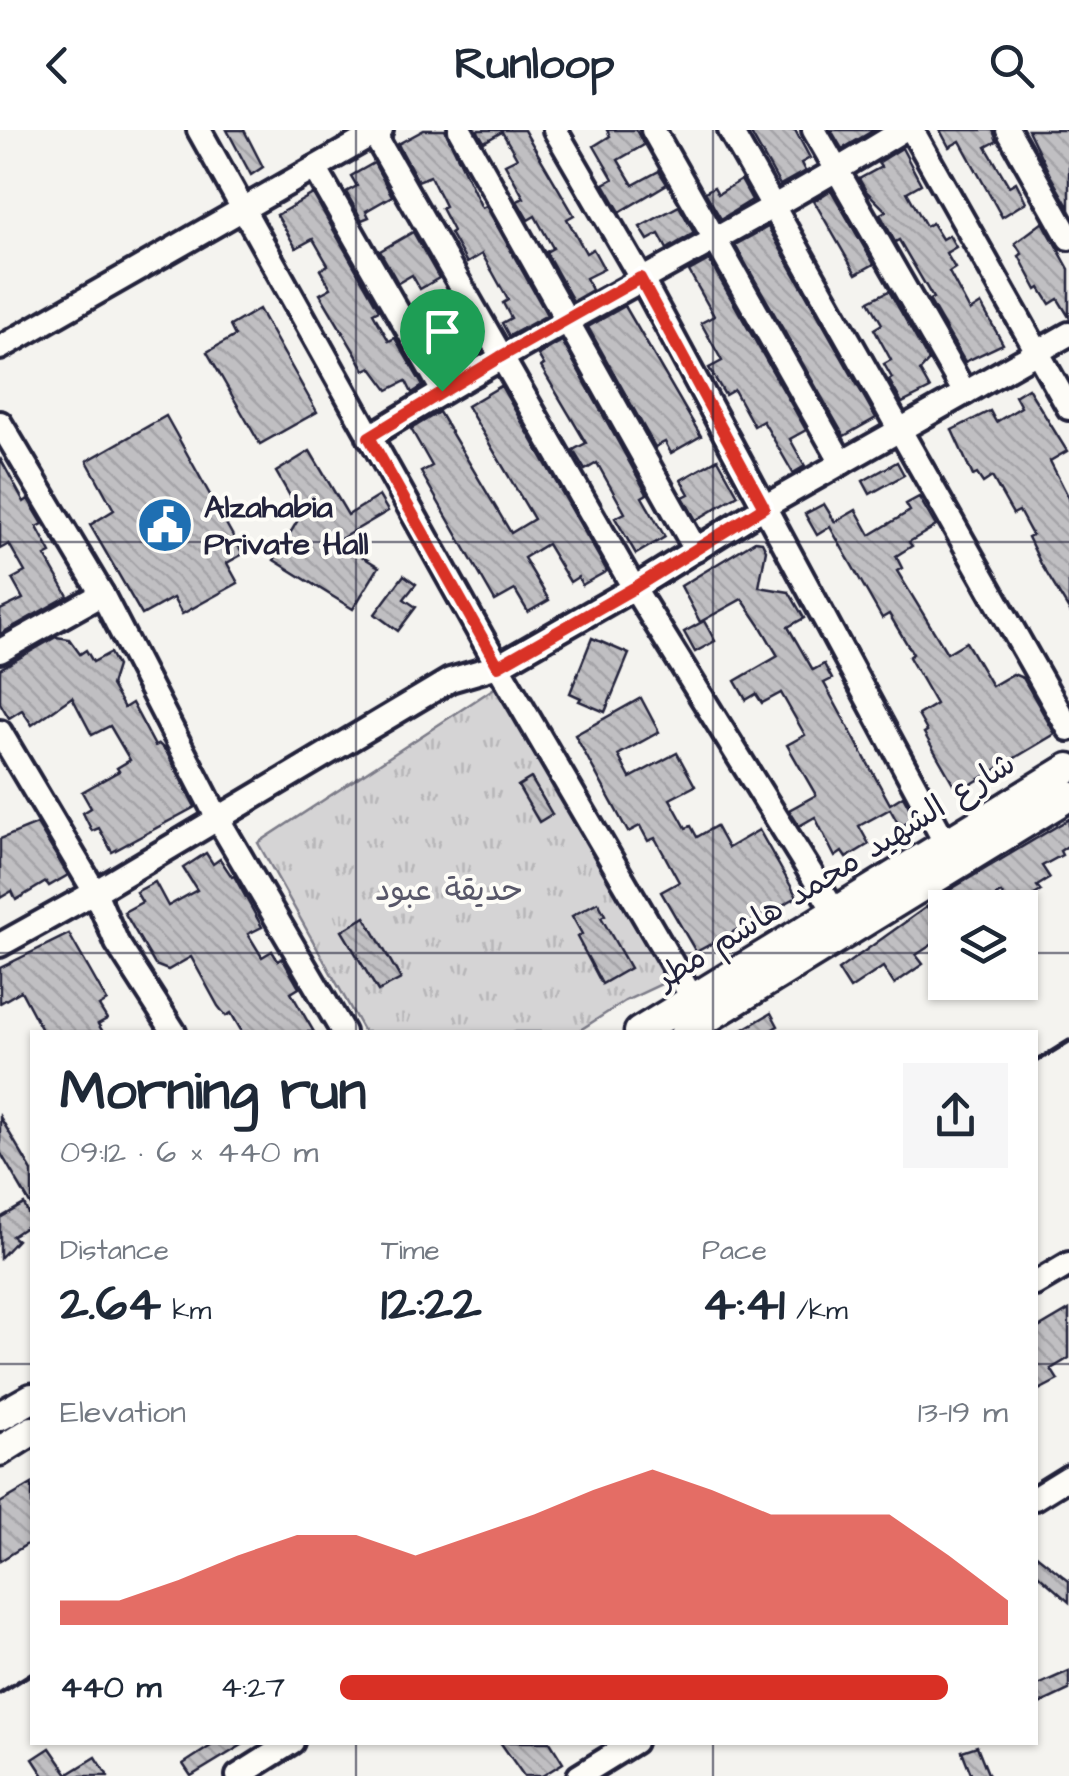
<!DOCTYPE html>
<html lang="en">
<head>
<meta charset="utf-8">
<style>
  body { margin:0; font-family:"Architects Daughter","Playpen Sans Arabic",sans-serif; background:#f6f6f7; color:#1f2937; height:100vh; display:flex; flex-direction:column; font-size:38px; white-space:nowrap }
  * { box-sizing:border-box; margin:0 }
  p { font-size:32px; color:#747a83 }
  .icon { flex:none; width:55px; height:55px; fill:none; stroke:currentColor; stroke-width:2; stroke-linecap:round; stroke-linejoin:round }
  .map { position:relative; flex:1; overflow:hidden }
  .sheet { position:absolute; left:30px; top:900px; width:1008px; height:715px; display:flex; flex-direction:column; background:#fff; border-radius:0px; box-shadow:0 2px 8px #0004 }
  .sheet>* { flex:none }
  .tools { position:absolute; left:928px; top:760px; display:grid; gap:20px }
  .tools a { display:grid; place-items:center; width:110px; height:110px; border-radius:0px; background:#fff; box-shadow:0 2px 8px #0004; font-size:50px }
  .pin { position:absolute; display:grid; place-items:center; width:85px; height:85px; color:#fff; margin:-102px -42px; border-radius:50% 50% 50% 0; rotate:-45deg; box-shadow:0 0 10px #0007 }
  .pin .icon { rotate:45deg }
  .round { display:grid; place-items:center; flex:none; width:105px; height:105px; border-radius:0px; background:#f6f6f7 }
  .overview { display:flex; align-items:center; justify-content:space-between; height:170px; padding:0 30px }
  h1 { font-size:55px; font-weight:700; line-height:75px }
  .stats { display:grid; grid-template-columns:repeat(3,1fr); gap:15px; height:170px; padding:10px 30px }
  .stats div { display:grid; align-content:center }
  .stats b { font-size:50px; font-weight:700 }
  .stats small { font-size:28px; font-weight:400 }
  .stats p { font-size:28px }
  .chart { height:280px; padding:20px 30px }
  .chart p { display:flex; justify-content:space-between }
  .chart svg { width:100%; height:180px; margin-top:10px; fill:#d93025; opacity:.7 }
  ul { padding:0 30px; list-style:none; font-size:32px }
  li { display:grid; grid-template-columns:160px 120px 1fr; align-items:center; height:75px }
  li i { height:25px; border-radius:12px; background:#d93025 }
  header { display:flex; justify-content:space-between; align-items:center; height:130px; padding:0 30px; background:#fff; font-size:45px; font-weight:700 }
  .map>svg:first-child { display:block }
  .park { fill:url(#park-tufts); stroke:#7c7b88; stroke-width:2.5 }
  .building { fill:url(#building-back-hatch); stroke:#22223b; stroke-width:2.5 }
  .lines { fill:none; stroke-linecap:round; stroke-linejoin:round }
  .minor-casing { stroke:#22223b; stroke-width:30 }
  .major-casing { stroke:#22223b; stroke-width:35 }
  .minor { stroke:#fdfcf7; stroke-width:22 }
  .major { stroke:#fdfcf7; stroke-width:28 }
  .rail { stroke:#22223b; stroke-width:5 }
  .route-casing { stroke:#fff; stroke-width:20 }
  .route { stroke:#d93025; stroke-width:12 }
  .grid { fill:none; stroke:#22223b; stroke-width:2.5; stroke-opacity:0.55 }
  .labels { text-anchor:middle; dominant-baseline:central; stroke-width:8; stroke-linejoin:round; paint-order:stroke }
  .poi-label { font-size:32px; font-weight:bold; fill:#22223b; stroke:#fdfcf7; text-anchor:start }
  .street-label { font-size:32px; fill:#22223b; stroke:#fdfcf7 }
  .park-label { font-size:32px; fill:#585769; stroke:#fdfcf7 }
</style>
</head>
<body>
<header><svg class="icon" aria-label="back" viewBox="0 0 24 24"><path d="M15 5l-7 7 7 7"/></svg>Runloop<svg class="icon" aria-label="search" viewBox="0 0 24 24"><circle cx="10" cy="10" r="6"/><path d="M15 15l6 6"/></svg></header>
<div class="map">
<svg width="1069" height="1646" viewBox="0 0 1069 1646">
  <defs>
    <pattern id="park-tufts" width="24" height="20" patternUnits="userSpaceOnUse" patternTransform="scale(2.5)"><rect width="24" height="20" fill="#d5d4d5"/><path d="M3 7l-1-3M5 7V3M7 7l1-3M15 17l-1-3M17 17v-4M19 17l1-3" fill="none" stroke="#b7b6b8"/></pattern>
    <pattern id="building-back-hatch" width="6" height="6" patternUnits="userSpaceOnUse" patternTransform="scale(2.5)"><rect width="6" height="6" fill="#c0bfc2"/><path d="M-1 5l2 2M0 0l6 6M5-1l2 2" fill="none" stroke="#a5a4a8"/></pattern>
  </defs>
  <rect width="100%" height="100%" fill="#f4f3ef"/>
  <filter id="ink" filterUnits="userSpaceOnUse"><feTurbulence type="fractalNoise" baseFrequency=".01" numOctaves="2"/><feDisplacementMap in="SourceGraphic" scale="20" xChannelSelector="R" yChannelSelector="G"/><feConvolveMatrix kernelMatrix="1 2 1 2 8 2 1 2 1" color-interpolation-filters="sRGB"/></filter>
  <g filter="url(#ink)">
    <polygon class="park" points="496,557 668,851 625,871 577,902 364,902 258,713"/>
    <g class="building">
      <polygon points="227,0 244,0 263,37 251,45"/>
      <polygon points="424,0 445,0 482,78 486,76 547,185 509,206 502,193 511,188 503,173 508,170 492,141 482,124 467,133 450,103 453,101 441,78 445,76 430,46 418,51 400,18 398,14"/>
      <polygon points="477,0 524,0 574,85 567,89 586,123 593,119 604,139 586,148 592,160 573,171 546,122 553,118 535,86 528,90 517,71 524,68 505,34 517,28 502,2 484,12"/>
      <polygon points="607,0 636,0 644,15 618,30 633,55 659,41 667,54 620,82 604,54 613,49 594,16 610,6"/>
      <polygon points="749,0 795,0 810,28 801,33 805,41 780,55"/>
      <polygon points="831,0 874,0 842,19"/>
      <polygon points="940,0 993,0 997,11 986,17 1009,56 1016,52 1026,72 1002,87 960,11 949,17"/>
      <polygon points="1028,0 1069,0 1069,78 1050,45"/>
      <polygon points="902,18 921,54 907,62 926,96 932,93 942,109 949,105 956,117 946,123 955,138 949,142 970,181 981,174 1003,214 965,232 929,170 933,168 899,110 895,112 880,84 886,81 866,61 859,49 881,37 878,33"/>
      <polygon points="374,33 392,66 366,81 369,87 362,90 346,62 357,56 351,46"/>
      <polygon points="741,50 752,70 721,89 705,62 714,57 718,64"/>
      <polygon points="831,60 874,134 856,144 814,71"/>
      <polygon points="313,64 379,180 373,183 389,211 395,208 423,256 412,263 406,251 388,260 371,237 365,240 320,164 331,158 320,140 328,135 313,109 296,118 277,85"/>
      <polygon points="679,76 694,103 667,119 659,104 648,110 640,97"/>
      <polygon points="1043,92 1069,139 1069,187 1058,169 1050,174 1040,158 1037,160 1019,126 1022,124 1015,113"/>
      <polygon points="768,97 876,288 844,306 735,115"/>
      <polygon points="413,102 439,148 420,159 412,145 398,153 380,121"/>
      <polygon points="709,130 806,300 790,309 805,336 793,343 763,291 754,296 734,260 725,265 709,238 722,231 701,193 714,186 689,141"/>
      <polygon points="889,161 929,231 920,241 930,259 902,273 889,250 892,248 884,234 891,230 874,199 882,194 869,171"/>
      <polygon points="625,176 701,306 671,323 665,312 655,317 588,197"/>
      <polygon points="259,179 317,282 260,314 207,222 235,206 230,196"/>
      <polygon points="457,179 482,222 449,241 424,198"/>
      <polygon points="562,211 647,364 642,367 665,407 636,424 615,388 625,383 597,333 585,340 573,320 586,313 541,237 544,235 538,225"/>
      <polygon points="501,256 607,441 582,455 578,447 570,452 547,414 524,428 549,470 528,482 515,460 495,471 421,342 432,336 411,299 439,282 511,403 534,389 467,276"/>
      <polygon points="1028,258 1067,321 1050,331 1069,368 1069,480 1041,434 1028,407 1032,405 1019,381 1013,384 992,347 983,353 977,344 973,346 952,300 990,281 996,292 1021,277 1015,266"/>
      <polygon points="166,286 243,424 227,433 238,453 182,484 173,468 142,485 90,395 114,380 87,331"/>
      <polygon points="310,321 348,385 379,366 388,381 337,411 379,437 353,479 274,430 301,385 276,342"/>
      <polygon points="0,328 24,372 28,369 43,394 37,397 51,423 45,426 68,466 0,504 0,480 23,469 12,449 25,442 9,414 0,419"/>
      <polygon points="718,329 738,365 696,390 683,367 689,364 681,350"/>
      <polygon points="897,332 904,345 870,364 863,351"/>
      <polygon points="919,367 936,396 909,412 912,416 896,426 902,438 897,441 947,523 966,512 992,556 1013,544 1023,548 1055,604 958,662 924,603 927,601 918,585 936,574 909,527 913,524 889,484 882,488 830,397 817,405 805,384 824,374 835,392 856,380 870,405 910,381 906,374"/>
      <polygon points="755,411 762,412 766,420 759,457 789,462 804,488 788,497 813,540 824,534 832,549 824,553 890,674 903,666 915,688 900,697 890,679 859,696 869,714 846,728 842,722 835,727 815,687 799,696 789,680 816,665 787,615 805,605 781,563 762,573 756,564 746,570 735,551 778,526 761,497 742,469 700,492 681,456"/>
      <polygon points="404,445 416,454 404,469 416,477 398,501 375,484"/>
      <polygon points="704,491 715,511 695,522 684,502"/>
      <polygon points="56,507 69,509 80,524 86,520 93,532 110,523 117,536 111,555 124,578 132,573 155,616 159,614 166,621 195,677 112,722 99,698 92,701 83,683 91,678 82,662 119,641 117,638 130,630 110,596 92,605 72,567 32,595 22,580 9,588 0,573 0,539"/>
      <polygon points="592,508 629,524 605,582 579,571 581,568 570,563"/>
      <polygon points="641,568 659,602 618,625 630,648 677,623 695,656 670,669 686,698 691,696 697,707 716,696 728,718 759,700 797,767 696,822 661,762 679,752 655,708 648,711 640,696 628,702 575,605"/>
      <polygon points="531,648 552,684 539,692 518,656"/>
      <polygon points="1069,689 1069,715 1060,721 1062,725 1042,736 1050,748 1037,756 1041,761 1012,778 1001,763 976,778 945,778 945,806 916,825 923,834 894,854 883,837 850,859 838,840 953,758"/>
      <polygon points="37,694 68,745 49,756 46,752 16,770 12,761 0,768 0,709"/>
      <polygon points="206,723 213,734 220,729 232,747 234,746 262,797 248,804 262,827 272,821 278,831 282,828 299,858 291,863 314,902 242,902 231,883 226,886 218,876 191,827 168,840 155,835 124,782 142,772 136,762 155,752 168,776 197,760 183,738"/>
      <polygon points="598,772 605,785 601,787 630,838 602,854 577,807 582,804 572,786"/>
      <polygon points="365,787 401,849 378,861 342,801"/>
      <polygon points="69,804 107,871 99,876 107,889 98,894 103,902 43,902 21,861 0,873 0,838"/>
      <polygon points="771,883 778,896 767,902 739,902"/>
      <polygon points="0,987 32,1041 32,1077 0,1022"/>
      <polygon points="24,1074 32,1093 12,1106 17,1110 0,1128 0,1088"/>
      <polygon points="1069,1180 1069,1228 1051,1239 1058,1250 1035,1262 1035,1200"/>
      <polygon points="32,1354 32,1411 0,1431 0,1373"/>
      <polygon points="1035,1424 1069,1451 1069,1472 1035,1442"/>
      <polygon points="1069,1541 1069,1560 1035,1576 1035,1556"/>
      <polygon points="217,1612 247,1612 191,1646 183,1634"/>
      <polygon points="500,1612 550,1612 563,1633 542,1646 524,1646"/>
      <polygon points="977,1616 989,1646 972,1646 962,1621"/>
      <polygon points="50,1618 68,1644 96,1627 108,1646 44,1646 33,1629"/>
    </g>
    <g class="lines">
      <g class="minor-casing">
        <g id="minor">
          <polyline points="199,0 498,536 701,883"/>
          <polyline points="460,0 696,420"/>
          <polyline points="555,0 641,148 946,714"/>
          <polyline points="653,0 842,333"/>
          <polyline points="730,0 1069,599"/>
          <polyline points="814,0 965,263"/>
          <polyline points="912,0 1069,278"/>
          <polyline points="1008,0 1069,108"/>
          <polyline points="374,4 634,458 835,782"/>
          <polyline points="315,38 443,261"/>
          <polyline points="0,218 381,0"/>
          <polyline points="0,293 102,464 218,689 343,902"/>
          <path d="M369,307C543,198 728,108 903,0"/>
          <polyline points="0,521 102,464"/>
          <polyline points="0,602 95,762 117,813 174,902"/>
          <polyline points="0,815 95,762 450,550 498,536 634,458 764,377 1069,204"/>
          <polyline points="1035,1154 1069,1134"/>
          <polyline points="1035,1368 1069,1347"/>
          <polyline points="238,1646 292,1612"/>
          <polyline points="579,1646 634,1612"/>
        </g>
      </g>
      <g class="major-casing">
        <g id="major">
          <polyline points="639,902 1069,638"/>
          <polyline points="685,902 1069,666"/>
          <polyline points="0,1286 32,1268"/>
          <polyline points="0,1321 32,1301"/>
        </g>
      </g>
      <use href="#minor" class="minor"/>
      <use href="#major" class="major"/>
      <g class="rail">
        <polyline points="1035,932 1069,911"/>
        <polyline points="0,1563 32,1543"/>
      </g>
    </g>
  </g>
  <g class="lines" filter="url(#ink)">
    <g class="route-casing">
      <polygon id="route" points="640,148 764,377 634,458 498,536 369,307 500,227"/>
    </g>
    <use href="#route" class="route"/>
  </g>
  <path class="grid" d="M356,0V902M713,0V902M0,412H1069M0,823H945M1020,823H1069M0,1234H32M1035,1234H1069M356,1612V1646M713,1612V1646"/>
  <defs>
    <g id="civic-disc" transform="scale(2.875)"><circle r="9.5" fill="#1f6fb2" stroke="#fdfcf7"/><path d="M-.6-6.5H3V-4.5H.6V-3L4-1V1h2V6H-6V1h2V-1L-.6-3ZM-1.2 2.5V6h2.4V2.5Z" fill="#fff"/></g>
  </defs>
  <g fill-rule="evenodd">
    <use href="#civic-disc" x="165" y="395"/>
  </g>
  <g class="labels">
    <g class="poi-label">
      <text x="204" y="377">Alzahabia<tspan x="204" dy="37">Private Hall</tspan></text>
    </g>
    <g class="street-label">
      <text transform="translate(836 741) rotate(-32)">شارع الشهيد محمد هاشم مطر</text>
    </g>
    <g class="park-label">
      <text x="449" y="760">حديقة عبود</text>
    </g>
  </g>
</svg>
<div class="tools">
<a><svg class="icon" aria-label="layers" viewBox="0 0 24 24"><path d="M12 4l9 5-9 5-9-5zM3 14l9 5 9-5"/></svg></a>
</div>
<div class="pin" style="left:442px;top:261px;background:#1e9e55"><svg class="icon" aria-label="arrive" viewBox="0 0 24 24"><path d="M6 21V4h12l-3 4 3 4H6"/></svg></div>
<section class="sheet">
<div class="overview"><div><h1>Morning run</h1><p>09:12 · 6 × 440 m</p></div><a class="round"><svg class="icon" aria-label="share" viewBox="0 0 24 24"><path d="M12 15V3M7 8l5-5 5 5M5 13v7h14v-7"/></svg></a></div>
<div class="stats">
<div><p>Distance</p><b>2.64<small> km</small></b></div>
<div><p>Time</p><b>12:22</b></div>
<div><p>Pace</p><b>4:41<small> /km</small></b></div>
</div>
<div class="chart"><p><span>Elevation</span>13–19 m</p>
<svg viewBox="0 0 160 44" preserveAspectRatio="none"><path d="M0 44V38L10 38L20 33L30 27L40 22L50 22L60 27L70 22L80 17L90 11L100 6L110 11L120 17L130 17L140 17L150 27L160 38V44z"/></svg>
</div>
<ul>
<li><b>440 m</b>4:27<i style="width:91%"></i></li>
</ul>
</section>
</div>
</body>
</html>
